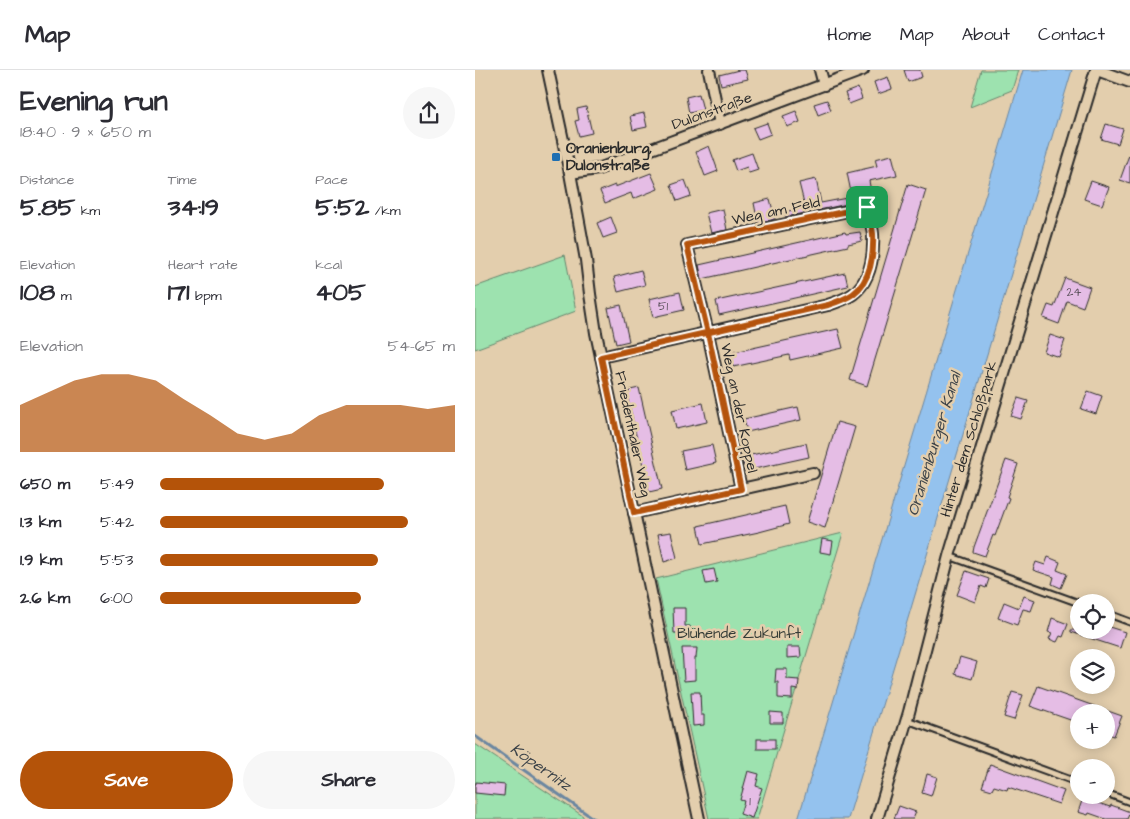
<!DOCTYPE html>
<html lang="en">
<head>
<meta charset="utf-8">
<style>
  body { margin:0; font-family:"Architects Daughter",sans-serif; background:#f7f7f7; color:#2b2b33; height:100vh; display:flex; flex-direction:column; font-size:19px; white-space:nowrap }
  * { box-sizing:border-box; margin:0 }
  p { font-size:16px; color:#7c7c81 }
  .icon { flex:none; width:28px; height:28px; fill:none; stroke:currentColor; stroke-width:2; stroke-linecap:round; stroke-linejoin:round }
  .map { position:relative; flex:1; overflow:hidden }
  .panel { display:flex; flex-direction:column; background:#fff; width:475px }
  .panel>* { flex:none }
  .tools { position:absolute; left:595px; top:524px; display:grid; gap:10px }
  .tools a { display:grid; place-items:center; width:45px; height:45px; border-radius:50%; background:#fff; box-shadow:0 2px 12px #0003; font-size:25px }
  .pin { position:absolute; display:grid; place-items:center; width:42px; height:42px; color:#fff; margin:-21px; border-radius:10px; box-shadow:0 2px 8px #0006 }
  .round { display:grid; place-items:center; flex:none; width:52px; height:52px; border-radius:26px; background:#f7f7f7 }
  .head { display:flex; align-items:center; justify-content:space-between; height:85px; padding:0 20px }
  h1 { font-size:28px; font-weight:700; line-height:38px }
  .stats { display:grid; grid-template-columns:repeat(3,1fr); gap:8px; height:85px; padding:5px 20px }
  .stats div { display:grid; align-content:center }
  .stats b { font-size:25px; font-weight:700 }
  .stats small { font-size:14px; font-weight:400 }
  .stats p { font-size:14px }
  .chart { height:140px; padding:10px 20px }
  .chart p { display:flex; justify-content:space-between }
  .chart svg { width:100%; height:90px; margin-top:5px; fill:#b45309; opacity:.7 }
  .action { display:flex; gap:10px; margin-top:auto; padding:10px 20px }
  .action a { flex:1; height:58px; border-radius:30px; background:#b45309; color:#fff; font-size:20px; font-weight:700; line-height:58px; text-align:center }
  .action a+a { background:#f7f7f7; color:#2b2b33 }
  ul { padding:0 20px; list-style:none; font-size:16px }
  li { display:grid; grid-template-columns:80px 60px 1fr; align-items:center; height:38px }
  li i { height:12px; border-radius:6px; background:#b45309 }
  header { display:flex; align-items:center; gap:30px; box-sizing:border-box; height:70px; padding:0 25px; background:#fff; border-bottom:1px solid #e1e1e2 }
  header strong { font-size:24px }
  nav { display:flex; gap:28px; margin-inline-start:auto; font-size:18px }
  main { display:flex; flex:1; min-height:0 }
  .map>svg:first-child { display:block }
  .green { fill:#9de2af; stroke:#64866d }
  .water { fill:#94c2ee; stroke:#6a86a0 }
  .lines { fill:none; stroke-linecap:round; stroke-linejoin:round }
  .stream { stroke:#6a86a0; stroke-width:3 }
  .building { fill:#e5bde5; stroke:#2b2b2b }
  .lane-casing { stroke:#2b2b2b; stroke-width:9 }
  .street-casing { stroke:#2b2b2b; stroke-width:14 }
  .lane { stroke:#e3cead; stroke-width:5 }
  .street { stroke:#e3cead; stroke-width:10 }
  .route-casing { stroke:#fff; stroke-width:10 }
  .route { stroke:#b45309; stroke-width:6 }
  .poi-dot { fill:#1f6fb2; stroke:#e3cead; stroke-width:2 }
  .labels { text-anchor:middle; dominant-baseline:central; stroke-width:5; stroke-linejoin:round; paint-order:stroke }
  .number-label { font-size:12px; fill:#5a505a }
  .street-label { font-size:15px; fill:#2b2b2b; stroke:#e3cead }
  .poi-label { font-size:15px; font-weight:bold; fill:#2b2b2b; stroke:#e3cead; text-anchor:start }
  .park-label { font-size:15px; fill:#363d38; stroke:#e3cead }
  .water-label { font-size:16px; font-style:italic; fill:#3b4248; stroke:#e3cead }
</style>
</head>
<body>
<header>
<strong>Map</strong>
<nav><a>Home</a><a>Map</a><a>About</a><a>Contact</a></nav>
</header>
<main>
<section class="panel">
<div class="head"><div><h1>Evening run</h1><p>18:40 · 9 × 650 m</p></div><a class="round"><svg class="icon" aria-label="share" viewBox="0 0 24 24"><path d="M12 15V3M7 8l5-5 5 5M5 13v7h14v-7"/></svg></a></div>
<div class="stats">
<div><p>Distance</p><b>5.85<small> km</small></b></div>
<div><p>Time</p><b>34:19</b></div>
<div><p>Pace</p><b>5:52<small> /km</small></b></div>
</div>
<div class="stats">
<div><p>Elevation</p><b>108<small> m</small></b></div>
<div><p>Heart rate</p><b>171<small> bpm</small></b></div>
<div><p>kcal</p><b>405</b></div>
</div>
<div class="chart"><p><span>Elevation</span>54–65 m</p>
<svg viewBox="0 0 160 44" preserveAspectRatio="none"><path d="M0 44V21L10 15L20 9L30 6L40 6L50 9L60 18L70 26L80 35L90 38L100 35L110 26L120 21L130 21L140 21L150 23L160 21V44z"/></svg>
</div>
<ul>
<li><b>650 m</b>5:49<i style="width:76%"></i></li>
<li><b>1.3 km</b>5:42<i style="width:84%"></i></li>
<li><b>1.9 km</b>5:53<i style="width:74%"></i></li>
<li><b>2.6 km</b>6:00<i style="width:68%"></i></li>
</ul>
<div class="action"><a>Save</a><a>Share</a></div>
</section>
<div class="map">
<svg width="655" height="749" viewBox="0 0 655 749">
  <rect width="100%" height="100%" fill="#e3cead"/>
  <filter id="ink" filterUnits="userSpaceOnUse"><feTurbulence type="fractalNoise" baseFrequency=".02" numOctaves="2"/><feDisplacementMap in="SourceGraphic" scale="10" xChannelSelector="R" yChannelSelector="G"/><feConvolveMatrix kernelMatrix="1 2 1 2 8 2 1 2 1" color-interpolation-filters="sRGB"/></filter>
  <g filter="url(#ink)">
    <g class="green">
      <polygon points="506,0 543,0 537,20 495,37"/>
      <polygon points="90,185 101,241 0,279 0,217"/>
      <polygon points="368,463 282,749 234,749 181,509"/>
      <polygon points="0,674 108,746 108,749 0,749"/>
    </g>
    <polygon class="water" points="548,0 597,0 373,749 323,749"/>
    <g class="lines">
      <polyline class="stream" points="0,666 119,749"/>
    </g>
    <g class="building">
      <polygon points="264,0 270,0 273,9 246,15 244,5"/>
      <polygon points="429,0 445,0 447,7 433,12"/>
      <polygon points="413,7 417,19 403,24 399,12"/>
      <polygon points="383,18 387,29 374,34 370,23"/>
      <polygon points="224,24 228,40 214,43 211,27"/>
      <polygon points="352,30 356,40 343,45 339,34"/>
      <polygon points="111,37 117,63 104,66 100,51 104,50 102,39"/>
      <polygon points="321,41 325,52 312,57 308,46"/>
      <polygon points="169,43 172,57 158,60 155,46"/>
      <polygon points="292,53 296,64 283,69 278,58"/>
      <polygon points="631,54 648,59 643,74 626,69"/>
      <polygon points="234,76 243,101 230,106 221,82"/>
      <polygon points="277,83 283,100 274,103 272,97 261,101 257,90"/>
      <polygon points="417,85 422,105 394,111 398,132 391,130 311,147 310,142 330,137 324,113 341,109 346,133 377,127 372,103 402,96 400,89"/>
      <polygon points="654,85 655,85 655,113 645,110"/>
      <polygon points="176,103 183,119 158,129 156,123 130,133 125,121 140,115 140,117"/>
      <polygon points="210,110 216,126 202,131 196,115"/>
      <polygon points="616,111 634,117 627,135 609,129"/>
      <polygon points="433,114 451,120 392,316 375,310"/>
      <polygon points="295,129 300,149 283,153 279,133"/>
      <polygon points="248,139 252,160 236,163 231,143"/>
      <polygon points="136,147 142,163 128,168 122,153"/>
      <polygon points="370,162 371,164 385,162 387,171 373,174 373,176 364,178 227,209 224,195"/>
      <polygon points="166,200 170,215 143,222 139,207"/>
      <polygon points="370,203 373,216 244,245 241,231"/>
      <polygon points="590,208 615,217 608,237 592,231 584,254 568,248 573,235 579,237"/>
      <polygon points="205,222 209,240 178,247 174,229"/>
      <polygon points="146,235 154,271 141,274 133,238"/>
      <polygon points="363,259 368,278 315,290 314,285 258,297 258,295 253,296 251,286 256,285 255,283"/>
      <polygon points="575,265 590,270 584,287 569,282"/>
      <polygon points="164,318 187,419 174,422 151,321"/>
      <polygon points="613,321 627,326 621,344 606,339"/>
      <polygon points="543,328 553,331 546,349 536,346"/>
      <polygon points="228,333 232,352 201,359 197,340"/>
      <polygon points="323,337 326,350 272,362 269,349"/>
      <polygon points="362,352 380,357 350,458 332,452"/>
      <polygon points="331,373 334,387 270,401 267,387"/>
      <polygon points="237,375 241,393 210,400 206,381"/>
      <polygon points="531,390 543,394 532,427 534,428 520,466 518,465 510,486 498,482 499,477"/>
      <polygon points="310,436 314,454 284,462 227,474 223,456"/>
      <polygon points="196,462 202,488 189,492 183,464"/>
      <polygon points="347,469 358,471 356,484 345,482"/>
      <polygon points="573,487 585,492 582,500 592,504 586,518 577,514 579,507 558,500 561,492 570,495"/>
      <polygon points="239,499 242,512 231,514 228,501"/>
      <polygon points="491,501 514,509 511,518 506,516 500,532 482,525"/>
      <polygon points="549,526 560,530 556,541 548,539 542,555 523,548 529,532 544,538"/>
      <polygon points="198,538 210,538 210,556 215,556 215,567 203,567 203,563 199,563"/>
      <polygon points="577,548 593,554 588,567 585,566 582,572 574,569 577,563 573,562"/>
      <polygon points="631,556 650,562 645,578 596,562 596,560 631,560"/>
      <polygon points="312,577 325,577 326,587 312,588"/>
      <polygon points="207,578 222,578 221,588 220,588 220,610 209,611"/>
      <polygon points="485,587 502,592 497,609 480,604"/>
      <polygon points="301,599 312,599 312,609 324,610 323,620 317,619 317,629 303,628 303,612 300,612"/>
      <polygon points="563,616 647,646 639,666 631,663 631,642 604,642 604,653 555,636"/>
      <polygon points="216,622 225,622 226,645 229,645 229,655 218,656"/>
      <polygon points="537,622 548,625 539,650 529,647"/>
      <polygon points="295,642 308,643 308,653 295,653"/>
      <rect x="282" y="669" width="18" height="10"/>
      <polygon points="515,694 589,721 584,734 533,717 532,720 519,716 517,720 507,717"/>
      <polygon points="273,701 284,704 281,716 287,718 277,748 265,744 269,731 265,730"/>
      <polygon points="452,704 462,707 456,726 447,723"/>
      <polygon points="1,712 30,715 29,726 0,723 0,714 1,714"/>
      <polygon points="608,728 635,737 636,735 655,742 652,749 631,749 614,743 613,745 603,742"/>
      <polygon points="424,736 441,742 438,749 419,749"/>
    </g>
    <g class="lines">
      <g class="lane-casing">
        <g id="lane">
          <polyline points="474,486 604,533"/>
          <polyline points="631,543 655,552"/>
          <polyline points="432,650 604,713"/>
          <polyline points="631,723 655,732"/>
        </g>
      </g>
      <g class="street-casing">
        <g id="street">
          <polyline points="73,0 95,103 111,190 115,224 121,263 224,749"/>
          <polyline points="234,0 245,54"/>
          <polyline points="345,0 349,15"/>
          <polyline points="622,0 655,12"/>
          <polyline points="95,103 123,99 388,0"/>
          <path d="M126,287L353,235C362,232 371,229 378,224C396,210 399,184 398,164C397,155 394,146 392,137L212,175L233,263L266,419"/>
          <polyline points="159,443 338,403"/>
          <polyline points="402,749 434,642 474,486 621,0"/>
        </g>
      </g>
      <use href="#lane" class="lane"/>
      <use href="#street" class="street"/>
    </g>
  </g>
  <g class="lines" filter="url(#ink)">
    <g class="route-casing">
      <path id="route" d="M392,137C394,146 397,155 398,164C399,184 396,211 378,224C371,229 362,232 353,235L126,287L159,443L266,419L233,263L212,175L392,137"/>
    </g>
    <use href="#route" class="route"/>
  </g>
  <rect class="poi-dot" x="76" y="82" width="10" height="10" rx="2.5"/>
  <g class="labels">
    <g class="number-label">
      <text x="599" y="222">24</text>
      <text x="188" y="236">51</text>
      <text x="275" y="731">1</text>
    </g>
    <g class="street-label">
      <text transform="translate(237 41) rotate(-20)">Dulonstraße</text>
      <text transform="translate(301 141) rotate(-12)">Weg am Feld</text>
      <text transform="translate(264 338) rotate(78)">Weg an der Koppel</text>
      <text transform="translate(158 364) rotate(78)">Friedenthaler Weg</text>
      <text transform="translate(494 369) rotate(-73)">Hinter dem Schloßpark</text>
    </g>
    <g class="poi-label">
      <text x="91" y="78">Oranienburg,<tspan x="91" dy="17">Dulonstraße</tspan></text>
    </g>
    <g class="park-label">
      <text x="264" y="563">Blühende Zukunft</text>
    </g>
    <g class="water-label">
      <text transform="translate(459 374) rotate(-73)">Oranienburger Kanal</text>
      <text transform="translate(66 697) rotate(35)">Köpernitz</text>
    </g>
  </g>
</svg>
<div class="tools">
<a><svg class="icon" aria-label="locate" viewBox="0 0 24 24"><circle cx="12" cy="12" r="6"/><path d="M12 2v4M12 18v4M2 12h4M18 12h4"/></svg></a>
<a><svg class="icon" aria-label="layers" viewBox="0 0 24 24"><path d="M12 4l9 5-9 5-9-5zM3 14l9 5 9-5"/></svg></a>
<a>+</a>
<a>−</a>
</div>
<div class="pin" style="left:392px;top:137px;background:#1e9e55"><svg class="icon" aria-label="arrive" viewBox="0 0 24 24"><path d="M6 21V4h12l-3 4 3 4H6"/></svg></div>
</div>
</main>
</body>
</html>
